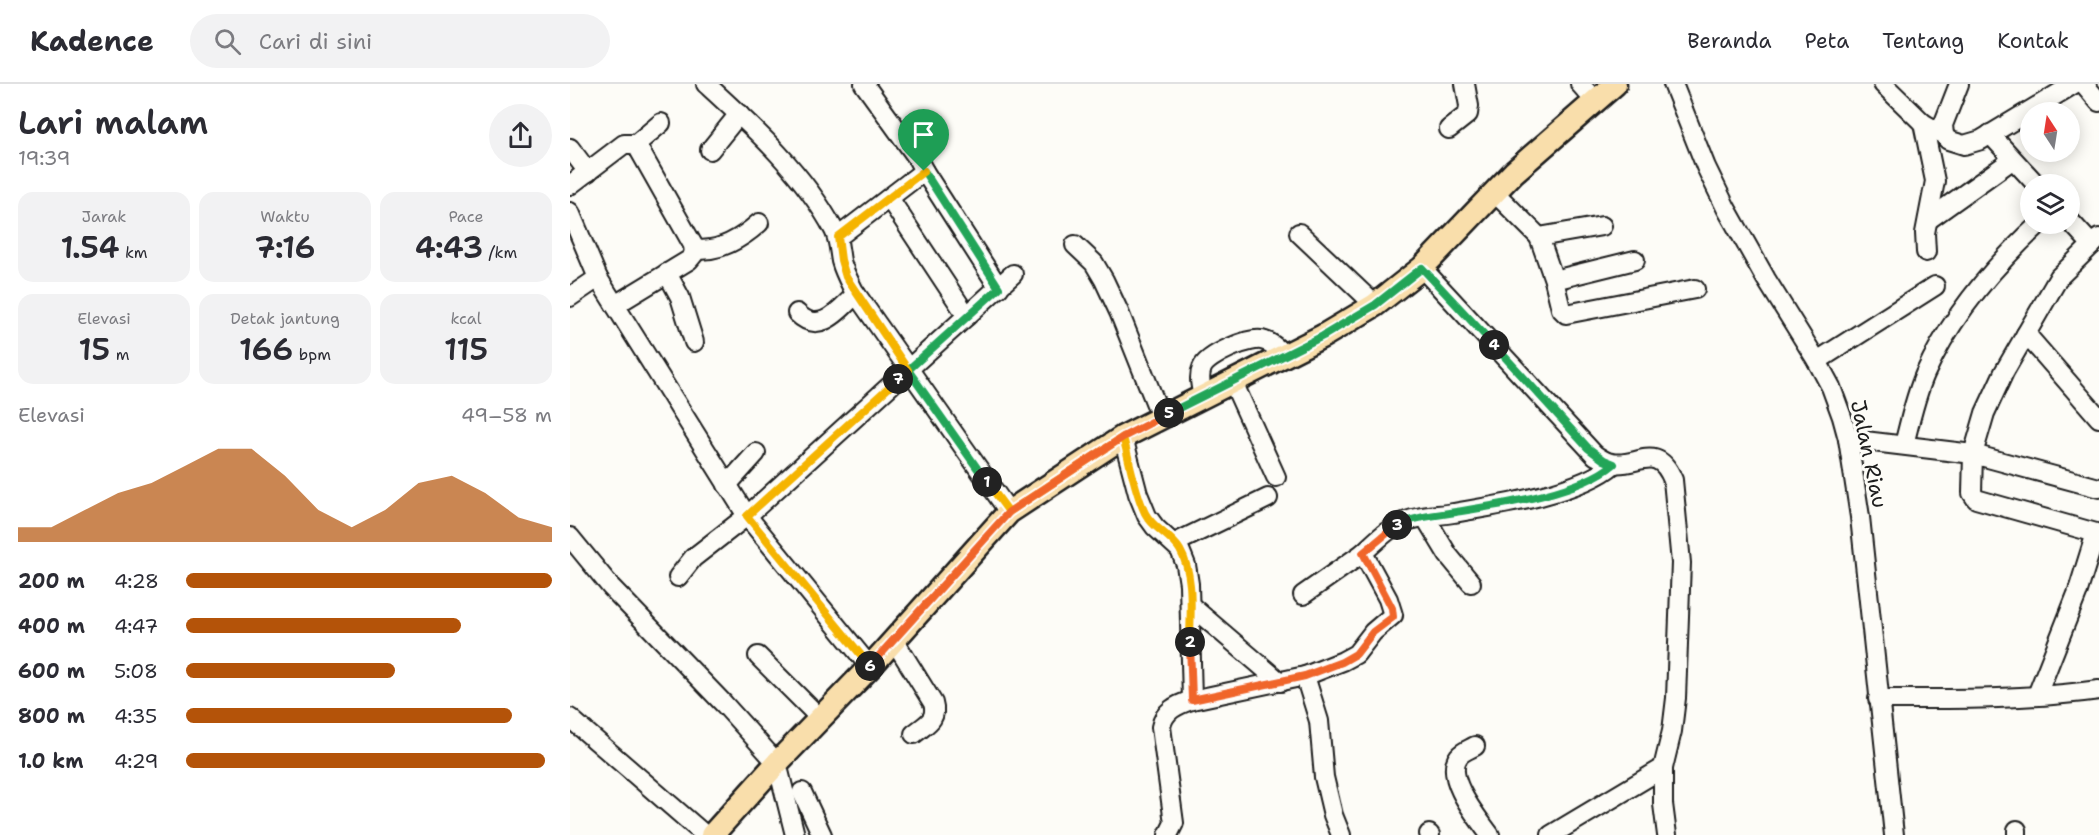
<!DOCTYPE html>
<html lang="id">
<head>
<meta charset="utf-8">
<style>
  body { margin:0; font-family:"Shantell Sans",sans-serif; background:#f2f2f3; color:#2b2b33; height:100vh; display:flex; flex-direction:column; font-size:22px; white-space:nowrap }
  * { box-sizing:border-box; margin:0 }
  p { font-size:20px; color:#7c7c81 }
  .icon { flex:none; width:33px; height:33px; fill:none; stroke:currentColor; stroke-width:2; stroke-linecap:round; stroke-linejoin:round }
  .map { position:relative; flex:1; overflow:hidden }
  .panel { display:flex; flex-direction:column; background:#fff; width:570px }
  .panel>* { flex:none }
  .needle { width:39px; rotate:348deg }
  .controls { position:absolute; left:1450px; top:18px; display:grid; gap:12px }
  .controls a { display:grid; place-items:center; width:60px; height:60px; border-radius:50%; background:#fff; box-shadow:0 3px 15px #0003; font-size:30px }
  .pin { position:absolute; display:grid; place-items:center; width:51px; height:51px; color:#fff; margin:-62px -26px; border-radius:50% 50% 50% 0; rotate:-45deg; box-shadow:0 0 6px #0007 }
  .pin .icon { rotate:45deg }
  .km { position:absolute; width:30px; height:30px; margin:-15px; border-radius:50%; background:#222; color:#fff; font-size:16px; line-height:30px; text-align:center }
  .round { display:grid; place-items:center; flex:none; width:63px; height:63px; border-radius:32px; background:#f2f2f3 }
  .headline { display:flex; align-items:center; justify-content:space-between; height:102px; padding:0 18px }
  h1 { font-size:33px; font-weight:600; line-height:45px }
  .stats { display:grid; grid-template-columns:repeat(3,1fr); gap:9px; height:102px; padding:6px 18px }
  .stats div { display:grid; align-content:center; border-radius:15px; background:#f2f2f3; text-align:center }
  .stats b { font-size:30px; font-weight:600 }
  .stats small { font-size:16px; font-weight:400 }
  .stats p { font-size:16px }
  .chart { height:168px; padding:12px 18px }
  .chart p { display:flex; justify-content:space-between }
  .chart svg { width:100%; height:108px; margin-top:6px; fill:#b45309; opacity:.7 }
  ul { padding:0 18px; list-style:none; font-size:20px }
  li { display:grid; grid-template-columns:96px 72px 1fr; align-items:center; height:45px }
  li i { height:15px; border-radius:8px; background:#b45309 }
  header { display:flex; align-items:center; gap:36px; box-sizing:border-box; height:84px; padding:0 30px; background:#fff; border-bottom:2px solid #e1e1e2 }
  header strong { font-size:28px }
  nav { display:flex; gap:33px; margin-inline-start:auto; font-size:21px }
  .search { width:420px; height:54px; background:#f2f2f3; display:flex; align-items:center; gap:15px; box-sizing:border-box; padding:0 21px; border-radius:33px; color:#7c7c81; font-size:22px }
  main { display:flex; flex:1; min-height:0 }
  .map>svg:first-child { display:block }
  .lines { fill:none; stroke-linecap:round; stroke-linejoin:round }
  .minor-casing { stroke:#1c1c1c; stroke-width:22 }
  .major-casing { stroke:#1c1c1c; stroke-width:27 }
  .minor { stroke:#fdfcf7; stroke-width:18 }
  .major { stroke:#f9deab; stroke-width:22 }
  .split-1-casing { stroke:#fff; stroke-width:12 }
  .split-2-casing { stroke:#fff; stroke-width:12 }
  .split-3-casing { stroke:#fff; stroke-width:12 }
  .split-4-casing { stroke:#fff; stroke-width:12 }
  .split-5-casing { stroke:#fff; stroke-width:12 }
  .split-6-casing { stroke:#fff; stroke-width:12 }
  .split-7-casing { stroke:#fff; stroke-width:12 }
  .split-8-casing { stroke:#fff; stroke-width:12 }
  .split-1 { stroke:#22a559; stroke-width:8 }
  .split-2 { stroke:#f5b400; stroke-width:8 }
  .split-3 { stroke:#f0652b; stroke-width:8 }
  .split-4 { stroke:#22a559; stroke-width:8 }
  .split-5 { stroke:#22a559; stroke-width:8 }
  .split-6 { stroke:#f0652b; stroke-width:8 }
  .split-7 { stroke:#f5b400; stroke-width:8 }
  .split-8 { stroke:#f5b400; stroke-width:8 }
  .labels { text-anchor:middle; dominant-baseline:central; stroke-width:6; stroke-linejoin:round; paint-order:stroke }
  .street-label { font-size:21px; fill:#1c1c1c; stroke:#fdfcf7 }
</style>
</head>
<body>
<header>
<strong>Kadence</strong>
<div class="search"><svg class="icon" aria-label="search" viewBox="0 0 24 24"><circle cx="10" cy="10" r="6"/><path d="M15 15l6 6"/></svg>Cari di sini</div>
<nav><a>Beranda</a><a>Peta</a><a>Tentang</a><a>Kontak</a></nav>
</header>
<main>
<section class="panel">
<div class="headline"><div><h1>Lari malam</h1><p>19:39</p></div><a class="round"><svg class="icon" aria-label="share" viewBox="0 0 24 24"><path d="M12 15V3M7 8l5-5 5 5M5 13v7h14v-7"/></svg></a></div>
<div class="stats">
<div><p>Jarak</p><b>1.54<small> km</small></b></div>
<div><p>Waktu</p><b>7:16</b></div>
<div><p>Pace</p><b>4:43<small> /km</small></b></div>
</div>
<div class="stats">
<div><p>Elevasi</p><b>15<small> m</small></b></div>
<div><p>Detak jantung</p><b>166<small> bpm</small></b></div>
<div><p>kcal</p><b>115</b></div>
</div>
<div class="chart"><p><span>Elevasi</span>49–58 m</p>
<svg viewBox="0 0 160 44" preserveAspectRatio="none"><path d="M0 44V38L10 38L20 31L30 24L40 20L50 13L60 6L70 6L80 17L90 31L100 38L110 31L120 20L130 17L140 24L150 34L160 38V44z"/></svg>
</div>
<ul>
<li><b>200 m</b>4:28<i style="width:100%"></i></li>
<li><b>400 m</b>4:47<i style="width:75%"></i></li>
<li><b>600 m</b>5:08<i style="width:57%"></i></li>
<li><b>800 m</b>4:35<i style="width:89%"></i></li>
<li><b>1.0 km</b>4:29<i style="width:98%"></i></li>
</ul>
</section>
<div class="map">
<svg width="1529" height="751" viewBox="0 0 1529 751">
  <rect width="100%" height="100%" fill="#fdfcf7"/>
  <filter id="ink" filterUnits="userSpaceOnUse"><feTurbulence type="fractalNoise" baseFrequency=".0167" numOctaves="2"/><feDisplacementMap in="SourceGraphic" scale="12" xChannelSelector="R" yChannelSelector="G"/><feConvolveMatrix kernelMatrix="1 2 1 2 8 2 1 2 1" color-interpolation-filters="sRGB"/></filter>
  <g filter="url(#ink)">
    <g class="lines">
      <g class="minor-casing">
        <g id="minor">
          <path d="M136,0C184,44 233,88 264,146C269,156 269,166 271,177C274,188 279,197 284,207L439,428"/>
          <polyline points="1010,0 1026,18"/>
          <polyline points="1103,0 1136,83 1156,124 1196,195 1247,277 1261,303 1272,333 1278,355 1290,433 1324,751"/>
          <polyline points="1313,0 1353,39 1374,51 1378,56 1394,61 1411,56 1504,0"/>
          <polyline points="1514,0 1529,18"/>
          <polyline points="1353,39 1365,97 1355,149 1356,168"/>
          <polyline points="879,45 898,30 899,22 895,0"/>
          <polyline points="1420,50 1466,100"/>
          <polyline points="1374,51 1373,41 1389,0"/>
          <polyline points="0,64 18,88"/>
          <polyline points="140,66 169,30"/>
          <polyline points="354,87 429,204"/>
          <polyline points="0,101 54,60 66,60 91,39"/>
          <polyline points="924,108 969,153 1032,142"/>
          <polyline points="319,114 397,232"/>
          <polyline points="0,128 28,194 177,432 300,583"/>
          <polyline points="1358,136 1442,76"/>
          <polyline points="1500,137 1522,161"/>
          <polyline points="729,149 805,221"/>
          <polyline points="268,153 354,87 346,72 294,0"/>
          <polyline points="969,153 984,196 991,225 996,230 1125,205"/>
          <polyline points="505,161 524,179 534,196 549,228 591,333"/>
          <path d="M124,165C148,169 172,154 189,139"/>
          <path d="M852,184L1025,371C1030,374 1035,378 1042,379C1067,384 1087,357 1103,396L1111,479L1110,505L1106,614L1102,647L1093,684V720L1097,751"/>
          <polyline points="97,189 110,213 124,258"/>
          <polyline points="984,196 1065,176"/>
          <polyline points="0,213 28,194"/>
          <polyline points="45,221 119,176 124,170 123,161 66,60"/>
          <path d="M227,229C250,252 269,226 286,210"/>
          <polyline points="1456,250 1529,334"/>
          <polyline points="1247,277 1365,202"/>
          <polyline points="663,298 706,393"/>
          <path d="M633,313C631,303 628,293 632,284C637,271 682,251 695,257C703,259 709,266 714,271"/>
          <polyline points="553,353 568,410 577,432 585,443 610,466 616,481 619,500 622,616"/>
          <polyline points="1278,355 1403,370 1529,404"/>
          <path d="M1334,361C1340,337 1345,313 1355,290C1381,232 1424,182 1469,140"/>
          <polyline points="157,401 186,369"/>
          <polyline points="855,433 878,471 901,499"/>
          <polyline points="0,453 41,503 154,620 207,679 225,751"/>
          <polyline points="605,459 698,414"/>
          <polyline points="108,493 123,474 177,432 443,190"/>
          <polyline points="733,511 793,469"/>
          <polyline points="620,521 710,598"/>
          <path d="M324,556L363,619C368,636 356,640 344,650"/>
          <polyline points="188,572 251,635"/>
          <polyline points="735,592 749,637 754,693 763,731 771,751"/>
          <polyline points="1467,611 1507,510 1526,449 1406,415 1402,409 1403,370 1415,329 1434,288 1489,193 1529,154"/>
          <path d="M1308,615C1382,615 1456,616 1529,606"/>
          <polyline points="0,634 135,751"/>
          <path d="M905,662C900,665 893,667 889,672C873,693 908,734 920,751"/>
          <polyline points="232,708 252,751"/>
          <polyline points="859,750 860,751"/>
          <path d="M598,751L604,739L591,643C594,627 606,621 622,616L735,592L773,577L786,570L803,548L823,531L818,515L793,469C804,459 816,446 829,440C845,432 865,432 883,429C926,422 1011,409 1044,380"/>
          <polyline points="981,751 1093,684"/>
          <polyline points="1447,751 1447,746"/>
        </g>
      </g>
      <g class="major-casing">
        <polyline id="major" points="142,751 207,679 300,583 439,428 553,353 753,252 805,221 852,184 944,88 1045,0"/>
      </g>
      <use href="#minor" class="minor"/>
      <use href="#major" class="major"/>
    </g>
  </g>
  <g class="lines" filter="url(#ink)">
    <g class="split-1-casing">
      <polyline id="split-1" points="354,87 429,204 338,286 417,398"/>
    </g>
    <g class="split-2-casing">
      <path id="split-2" d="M417,398L439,428L553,353C560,378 564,406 575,429C583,445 601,451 610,466C625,492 620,529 620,558"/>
    </g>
    <g class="split-3-casing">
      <polyline id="split-3" points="620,558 622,616 735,592 772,578 786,570 803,548 823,533 822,524 793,469 827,441"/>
    </g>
    <g class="split-4-casing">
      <path id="split-4" d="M827,441C846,433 866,431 886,428C930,421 1010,409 1044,380L1034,376L1018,364L924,261"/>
    </g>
    <g class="split-5-casing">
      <polyline id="split-5" points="599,329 753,252 805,221 852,184 924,261"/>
    </g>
    <g class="split-6-casing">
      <polyline id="split-6" points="300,582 439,428 553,353 599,329"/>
    </g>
    <g class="split-7-casing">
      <polyline id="split-7" points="300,582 177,432 328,295"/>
    </g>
    <g class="split-8-casing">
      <polyline id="split-8" points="328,295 338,286 276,193 271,176 268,153 354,87"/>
    </g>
    <use href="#split-1" class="split-1"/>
    <use href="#split-2" class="split-2"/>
    <use href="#split-3" class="split-3"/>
    <use href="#split-4" class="split-4"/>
    <use href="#split-5" class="split-5"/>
    <use href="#split-6" class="split-6"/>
    <use href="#split-7" class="split-7"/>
    <use href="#split-8" class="split-8"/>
  </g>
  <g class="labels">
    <g class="street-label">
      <text transform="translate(1299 370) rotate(78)">Jalan Riau</text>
    </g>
  </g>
</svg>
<div class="controls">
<a><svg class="needle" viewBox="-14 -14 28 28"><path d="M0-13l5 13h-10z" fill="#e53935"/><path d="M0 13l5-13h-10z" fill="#7c7c81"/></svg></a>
<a><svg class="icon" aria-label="layers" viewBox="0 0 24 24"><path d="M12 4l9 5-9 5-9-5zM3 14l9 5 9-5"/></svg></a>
</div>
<div class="pin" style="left:354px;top:87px;background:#1e9e55"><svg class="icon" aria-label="arrive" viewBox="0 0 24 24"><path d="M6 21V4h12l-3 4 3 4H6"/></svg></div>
<b class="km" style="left:417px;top:398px">1</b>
<b class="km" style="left:620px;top:558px">2</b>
<b class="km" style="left:827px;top:441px">3</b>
<b class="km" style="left:924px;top:261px">4</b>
<b class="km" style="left:599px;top:329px">5</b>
<b class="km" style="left:300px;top:582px">6</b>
<b class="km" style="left:328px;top:295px">7</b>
</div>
</main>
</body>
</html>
